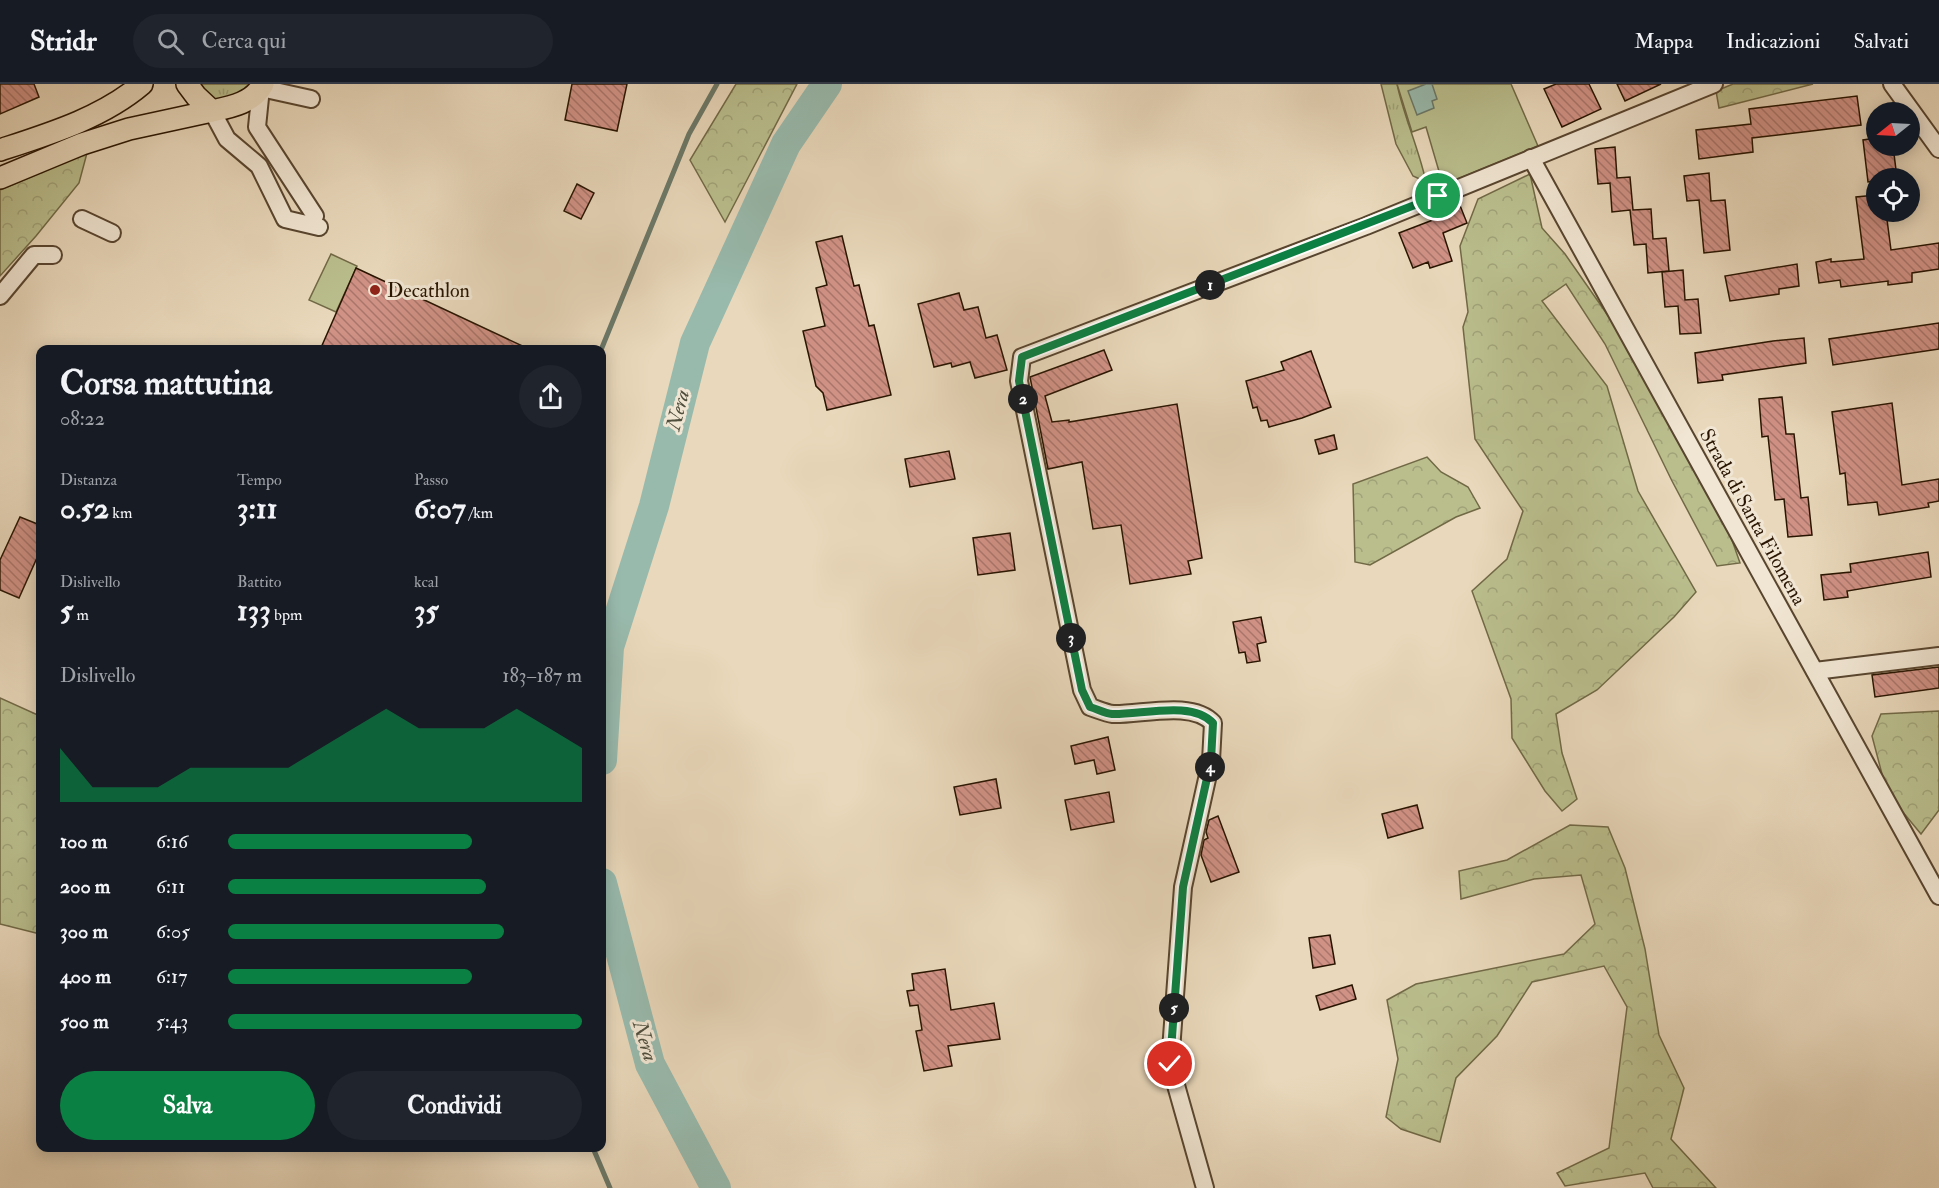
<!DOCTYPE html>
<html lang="it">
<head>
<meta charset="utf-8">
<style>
  body { margin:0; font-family:"IM FELL Double Pica",serif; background:#20242c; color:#f1f3f6; height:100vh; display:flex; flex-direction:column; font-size:22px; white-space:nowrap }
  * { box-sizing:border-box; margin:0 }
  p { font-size:20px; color:#9ea1a6 }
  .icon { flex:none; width:33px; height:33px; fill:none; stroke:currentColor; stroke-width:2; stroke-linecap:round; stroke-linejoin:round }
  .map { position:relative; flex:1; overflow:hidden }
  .panel { position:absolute; left:36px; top:261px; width:570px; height:807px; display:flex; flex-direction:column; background:#171b24; border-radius:12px; box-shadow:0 3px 15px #0003 }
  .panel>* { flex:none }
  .needle { width:39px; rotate:252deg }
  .fabs { position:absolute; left:1866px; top:18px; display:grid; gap:12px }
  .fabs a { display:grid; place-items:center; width:54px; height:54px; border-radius:50%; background:#171b24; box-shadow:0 3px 15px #0003; font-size:30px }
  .pin { position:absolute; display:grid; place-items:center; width:51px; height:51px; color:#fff; margin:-26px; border:3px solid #fff; border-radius:50%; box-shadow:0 2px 6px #0007 }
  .km { position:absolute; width:30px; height:30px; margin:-15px; border-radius:50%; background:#222; color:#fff; font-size:16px; line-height:30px; text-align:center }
  .round { display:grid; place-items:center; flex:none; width:63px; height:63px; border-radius:32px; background:#20242c }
  .head { display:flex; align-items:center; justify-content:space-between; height:102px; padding:0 24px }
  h1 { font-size:33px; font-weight:700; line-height:45px }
  .metrics { display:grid; grid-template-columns:repeat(3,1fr); gap:9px; height:102px; padding:6px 24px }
  .metrics div { display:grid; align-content:center }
  .metrics b { font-size:30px; font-weight:700 }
  .metrics small { font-size:16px; font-weight:400 }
  .metrics p { font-size:16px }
  .chart { height:168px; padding:12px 24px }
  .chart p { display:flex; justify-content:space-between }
  .chart svg { width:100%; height:108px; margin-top:6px; fill:#0b8043; opacity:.7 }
  .primary-button { display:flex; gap:12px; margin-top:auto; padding:12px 24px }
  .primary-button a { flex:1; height:69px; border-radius:36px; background:#0b8043; color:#fff; font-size:24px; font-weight:700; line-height:69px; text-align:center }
  .primary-button a+a { background:#20242c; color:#f1f3f6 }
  ul { padding:0 24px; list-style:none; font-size:20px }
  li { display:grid; grid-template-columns:96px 72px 1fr; align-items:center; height:45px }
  li i { height:15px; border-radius:8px; background:#0b8043 }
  header { display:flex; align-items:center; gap:36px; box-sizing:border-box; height:84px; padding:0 30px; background:#171b24; border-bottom:2px solid #363941 }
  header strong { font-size:28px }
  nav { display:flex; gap:33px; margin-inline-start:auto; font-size:21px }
  .search { width:420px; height:54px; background:#20242c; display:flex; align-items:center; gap:15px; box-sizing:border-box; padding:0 21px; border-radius:33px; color:#9ea1a6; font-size:22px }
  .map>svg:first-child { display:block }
  .grass { fill:url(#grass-tufts); stroke:#716946; stroke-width:1.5 }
  .forest { fill:url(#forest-crowns); stroke:#716946; stroke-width:1.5 }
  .garden { fill:#babe8d; stroke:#716946; stroke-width:1.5 }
  .water { fill:#98baad; stroke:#6b7868; stroke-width:1.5 }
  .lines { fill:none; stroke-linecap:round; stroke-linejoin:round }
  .stream { stroke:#6b7868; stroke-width:5 }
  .river { stroke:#98baad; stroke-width:30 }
  .building { fill:url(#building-back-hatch); stroke:#281400; stroke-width:1.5 }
  .minor-casing { stroke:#58452f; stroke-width:20 }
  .major-casing { stroke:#281400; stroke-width:24 }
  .minor { stroke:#f1e6d3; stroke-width:16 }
  .major { stroke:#e9d8bb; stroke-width:21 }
  .route-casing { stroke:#fff; stroke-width:12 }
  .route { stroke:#0b8043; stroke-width:8 }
  .poi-dot { fill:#8f2418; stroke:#f1e6d3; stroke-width:2 }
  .labels { text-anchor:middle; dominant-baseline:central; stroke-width:6; stroke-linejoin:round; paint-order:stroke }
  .poi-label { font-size:20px; fill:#281400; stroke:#f1e6d3; text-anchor:start }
  .street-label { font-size:20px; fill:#281400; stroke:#f1e6d3 }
  .water-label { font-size:21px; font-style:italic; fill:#4f4e3d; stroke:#f1e6d3 }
</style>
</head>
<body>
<header>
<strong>Stridr</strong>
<div class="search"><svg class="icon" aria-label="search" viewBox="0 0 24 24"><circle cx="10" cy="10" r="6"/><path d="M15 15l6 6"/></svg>Cerca qui</div>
<nav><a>Mappa</a><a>Indicazioni</a><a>Salvati</a></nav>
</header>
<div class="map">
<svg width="1939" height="1104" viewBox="0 0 1939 1104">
  <defs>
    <pattern id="grass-tufts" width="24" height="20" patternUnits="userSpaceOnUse" patternTransform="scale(1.5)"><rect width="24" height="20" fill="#babe8d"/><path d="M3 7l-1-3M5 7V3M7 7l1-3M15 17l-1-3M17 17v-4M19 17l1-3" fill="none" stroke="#a0a278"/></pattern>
    <pattern id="forest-crowns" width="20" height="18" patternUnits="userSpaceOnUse" patternTransform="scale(1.5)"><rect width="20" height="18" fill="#babe8d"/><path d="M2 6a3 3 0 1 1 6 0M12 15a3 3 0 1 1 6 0" fill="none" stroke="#a0a278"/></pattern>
    <pattern id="building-back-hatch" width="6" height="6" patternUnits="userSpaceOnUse" patternTransform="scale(1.5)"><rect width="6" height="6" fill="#d19286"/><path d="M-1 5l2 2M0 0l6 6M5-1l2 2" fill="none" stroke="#aa766b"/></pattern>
  </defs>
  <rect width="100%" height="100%" fill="#e9d8bb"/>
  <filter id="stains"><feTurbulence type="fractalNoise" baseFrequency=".00333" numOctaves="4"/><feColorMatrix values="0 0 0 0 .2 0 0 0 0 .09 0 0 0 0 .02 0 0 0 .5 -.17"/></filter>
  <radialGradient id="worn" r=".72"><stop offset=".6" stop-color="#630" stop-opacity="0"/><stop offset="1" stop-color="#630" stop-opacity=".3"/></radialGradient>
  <g class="grass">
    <polygon points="192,0 253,0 236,14 213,16"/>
    <path d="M1381,0H1397C1404,33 1419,65 1426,98L1413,92L1396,60Z"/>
  </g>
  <g class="forest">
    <polygon points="736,0 797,0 725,138 690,76"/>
    <polygon points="1733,0 1813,0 1719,24 1716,7"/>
    <polygon points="87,69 79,99 36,152 0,192 0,106"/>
    <polygon points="1530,90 1542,144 1565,170 1609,233 1725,436 1740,479 1717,482 1672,397 1605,260 1566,200 1542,217 1607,302 1638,407 1696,508 1674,533 1597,606 1556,630 1562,669 1577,715 1562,727 1545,707 1512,654 1511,615 1472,507 1507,475 1523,427 1475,355 1463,243 1468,228 1460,162 1478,115"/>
    <polygon points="1427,373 1441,388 1468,403 1480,424 1456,433 1370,481 1355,478 1353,400"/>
    <polygon points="0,614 40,632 40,850 0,840"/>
    <polygon points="1939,627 1939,726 1921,750 1887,709 1872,652 1881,630"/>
    <polygon points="1570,741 1608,743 1625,784 1645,865 1659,951 1684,1004 1671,1055 1716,1104 1653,1104 1645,1089 1565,1102 1557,1089 1609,1064 1627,923 1604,882 1532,898 1497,952 1456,994 1440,1058 1401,1045 1386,1033 1398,975 1387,916 1416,900 1564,870 1595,840 1581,791 1534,795 1461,815 1459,787 1507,776"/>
  </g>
  <g class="garden">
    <polygon points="1397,0 1511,0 1538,62 1443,101 1426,43 1412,48"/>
    <polygon points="331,170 357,182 336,228 309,216"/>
  </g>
  <polygon class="water" points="1426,0 1432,0 1437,15 1432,17 1434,24 1417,31 1408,7"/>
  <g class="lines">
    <g class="stream">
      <polyline points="601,266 689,50 717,0"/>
      <polyline points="593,1064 610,1104"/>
    </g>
    <g class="river">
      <polyline points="602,676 609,563 654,422 695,259 786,60 827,0"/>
      <polyline points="602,799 650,980 716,1104"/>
    </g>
  </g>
  <g class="building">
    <polygon points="0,0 34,0 39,13 0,30"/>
    <polygon points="572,0 627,0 617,47 565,36"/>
    <polygon points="1556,0 1589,0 1601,25 1562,43 1544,5"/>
    <polygon points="1617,0 1661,0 1625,17"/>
    <polygon points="1857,12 1861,41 1752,54 1753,68 1699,75 1696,46 1751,40 1749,25"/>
    <polygon points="1876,54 1876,62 1893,62 1897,94 1876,94 1876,97 1868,98 1863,56"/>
    <polygon points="1615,63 1617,94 1630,93 1633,126 1651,125 1653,155 1666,154 1669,187 1648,189 1646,160 1634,161 1630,126 1612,128 1610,99 1598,100 1595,65"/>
    <polygon points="1709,89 1711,117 1725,116 1730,166 1704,169 1699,116 1687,117 1684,92"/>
    <polygon points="577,100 594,109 581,135 564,127"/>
    <polygon points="1876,111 1876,128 1886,128 1891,166 1939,159 1939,185 1912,189 1912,198 1888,201 1888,197 1841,203 1840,196 1819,199 1816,178 1831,175 1831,178 1864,175 1856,113"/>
    <polygon points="1459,119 1467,139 1443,149 1452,177 1430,184 1428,178 1413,184 1399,149 1438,134 1436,128"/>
    <polygon points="842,152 854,202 859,201 869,242 874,241 891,311 827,326 823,309 816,302 803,247 825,242 816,204 827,201 816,158"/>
    <polygon points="1797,180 1799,202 1779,205 1779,210 1730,217 1725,192"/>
    <polygon points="356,184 531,266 320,266"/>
    <polygon points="1683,186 1685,216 1698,215 1701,249 1680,250 1678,222 1665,223 1662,188"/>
    <polygon points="959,209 964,226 978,223 986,254 997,251 1007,286 975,294 970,278 952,283 951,279 934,283 918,220"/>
    <polygon points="1939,239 1939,265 1833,281 1829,255"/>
    <polygon points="1804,254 1806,279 1722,291 1723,296 1698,299 1695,269 1773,257"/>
    <polygon points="1104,266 1112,286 1045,312 1052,338 1069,336 1069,338 1177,320 1202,474 1188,477 1191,490 1130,500 1121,441 1093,445 1082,378 1048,385 1030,293"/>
    <polygon points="1311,267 1331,323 1302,334 1269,343 1267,336 1261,337 1257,323 1253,324 1246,297 1284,286 1281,278"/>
    <polygon points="1782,313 1786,350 1794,350 1801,414 1808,413 1812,451 1788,453 1784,415 1775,416 1768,352 1762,353 1759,315"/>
    <polygon points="1892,319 1902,401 1939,395 1939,417 1928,419 1929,423 1879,431 1877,418 1848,421 1845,389 1840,390 1832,328"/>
    <polygon points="1334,351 1337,365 1319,370 1315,356"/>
    <polygon points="949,367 955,395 910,403 905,375"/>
    <polygon points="20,433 40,441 40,467 19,514 0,506 0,476"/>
    <polygon points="1010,449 1015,486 978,491 973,454"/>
    <polygon points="1928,468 1931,493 1847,507 1848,513 1824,516 1821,491 1851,488 1850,480"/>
    <polygon points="1261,533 1266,558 1257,560 1260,577 1247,579 1245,568 1239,569 1233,538"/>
    <polygon points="1939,583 1939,604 1875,613 1872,591"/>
    <polygon points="1108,653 1115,686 1097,690 1094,676 1075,680 1071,662"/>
    <polygon points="996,695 1001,724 960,731 954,703"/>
    <polygon points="1109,708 1114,738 1071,746 1065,716"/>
    <polygon points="1417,721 1423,744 1388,754 1382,730"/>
    <polygon points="1218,732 1239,788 1211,798 1201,771 1204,756 1208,754 1206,748 1209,736"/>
    <polygon points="1330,851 1335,880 1313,884 1309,854"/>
    <polygon points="945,885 951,926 994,919 1000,955 948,962 952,982 924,987 916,947 922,946 918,921 910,922 907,907 914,906 912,890"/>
    <polygon points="1352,901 1356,915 1320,926 1316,912"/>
  </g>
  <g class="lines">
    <g class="minor-casing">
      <g id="minor">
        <polyline points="1892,0 1939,65"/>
        <polyline points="311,15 261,4 257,43 315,132"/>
        <polyline points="212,27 227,55 259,82 285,135 319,143"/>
        <polyline points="1531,74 1939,812"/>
        <polyline points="82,135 112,149"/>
        <polyline points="0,212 34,171 53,171"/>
        <polyline points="1815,587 1939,572"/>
        <path d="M1205,1104L1170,980L1183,803L1211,677L1213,639C1192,616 1141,631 1113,630C1105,629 1097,625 1090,623L1082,606L1019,297L1022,273L1366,142L1714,0"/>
      </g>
    </g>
    <g class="major-casing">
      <g id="major">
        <path d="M187,0L196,12L212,27C231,23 253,19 263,0"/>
        <path d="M0,66C49,50 102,34 142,0"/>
        <polyline points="0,94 82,60 129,45 212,27"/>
      </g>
    </g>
    <use href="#minor" class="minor"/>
    <use href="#major" class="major"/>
  </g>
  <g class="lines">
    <g class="route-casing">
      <path id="route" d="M1170,980L1183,803L1211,676L1213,639C1192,616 1141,631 1112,630C1105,629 1097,625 1090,623L1082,606L1019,297L1022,273L1438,112"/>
    </g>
    <use href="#route" class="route"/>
  </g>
  <circle class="poi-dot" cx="375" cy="206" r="6"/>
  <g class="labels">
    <g class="poi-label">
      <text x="387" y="206">Decathlon</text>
    </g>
    <g class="street-label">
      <text transform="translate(1753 433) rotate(61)">Strada di Santa Filomena</text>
    </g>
    <g class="water-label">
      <text transform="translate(678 326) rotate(-76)">Nera</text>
      <text transform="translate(645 957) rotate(73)">Nera</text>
    </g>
  </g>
  <rect width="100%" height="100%" filter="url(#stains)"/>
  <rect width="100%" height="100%" fill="url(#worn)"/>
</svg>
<div class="fabs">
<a><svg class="needle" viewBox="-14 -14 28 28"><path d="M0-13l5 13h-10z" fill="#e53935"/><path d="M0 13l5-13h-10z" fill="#9ea1a6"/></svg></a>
<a><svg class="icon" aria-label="locate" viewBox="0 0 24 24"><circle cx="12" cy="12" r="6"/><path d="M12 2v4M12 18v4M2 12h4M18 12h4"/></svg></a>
</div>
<div class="pin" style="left:1438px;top:112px;background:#1e9e55"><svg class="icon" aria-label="arrive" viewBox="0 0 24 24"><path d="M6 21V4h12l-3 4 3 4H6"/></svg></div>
<div class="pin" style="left:1170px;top:980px;background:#d93025"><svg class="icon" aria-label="check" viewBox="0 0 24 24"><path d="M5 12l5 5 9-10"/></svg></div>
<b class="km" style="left:1210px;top:201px">1</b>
<b class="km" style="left:1023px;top:315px">2</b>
<b class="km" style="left:1071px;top:554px">3</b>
<b class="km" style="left:1210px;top:683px">4</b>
<b class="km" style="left:1174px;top:924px">5</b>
<section class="panel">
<div class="head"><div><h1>Corsa mattutina</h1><p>08:22</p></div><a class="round"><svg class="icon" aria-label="share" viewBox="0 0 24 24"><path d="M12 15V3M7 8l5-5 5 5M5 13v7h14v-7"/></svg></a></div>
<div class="metrics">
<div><p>Distanza</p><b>0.52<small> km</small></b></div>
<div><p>Tempo</p><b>3:11</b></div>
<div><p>Passo</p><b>6:07<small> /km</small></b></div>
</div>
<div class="metrics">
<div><p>Dislivello</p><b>5<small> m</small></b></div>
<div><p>Battito</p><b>133<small> bpm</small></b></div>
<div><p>kcal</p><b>35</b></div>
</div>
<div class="chart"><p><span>Dislivello</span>183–187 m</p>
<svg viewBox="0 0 160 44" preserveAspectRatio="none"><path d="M0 44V22L10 38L20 38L30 38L40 30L50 30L60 30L70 30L80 22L90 14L100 6L110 14L120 14L130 14L140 6L150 14L160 22V44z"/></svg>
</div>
<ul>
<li><b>100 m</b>6:16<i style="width:69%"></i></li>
<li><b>200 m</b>6:11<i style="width:73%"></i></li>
<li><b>300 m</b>6:05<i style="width:78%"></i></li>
<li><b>400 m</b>6:17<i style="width:69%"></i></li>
<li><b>500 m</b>5:43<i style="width:100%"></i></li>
</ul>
<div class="primary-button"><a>Salva</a><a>Condividi</a></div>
</section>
</div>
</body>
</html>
